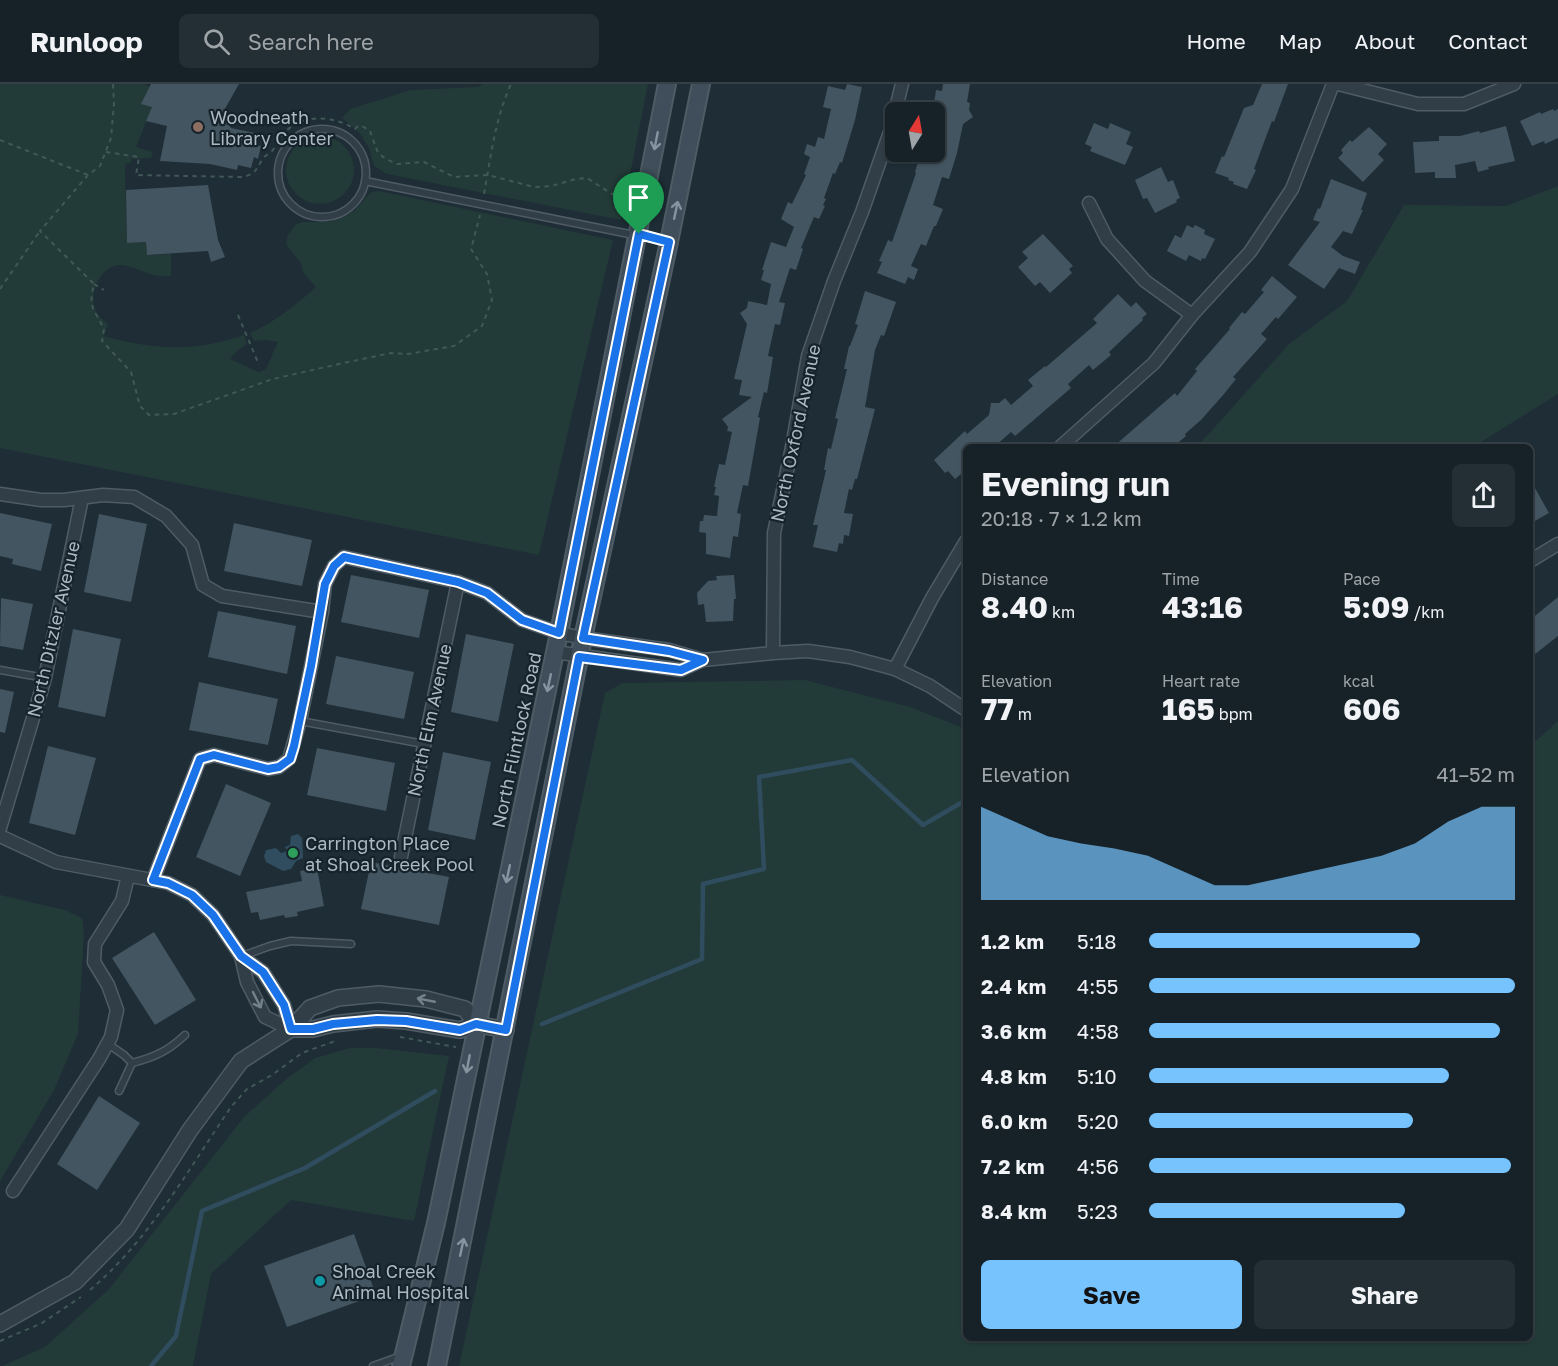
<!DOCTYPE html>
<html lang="en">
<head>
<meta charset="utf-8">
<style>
  body { margin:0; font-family:"Golos Text",sans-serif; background:#232f34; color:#f1f3f6; height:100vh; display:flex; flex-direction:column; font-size:22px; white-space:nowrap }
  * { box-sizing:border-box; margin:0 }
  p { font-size:20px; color:#9ea4a8 }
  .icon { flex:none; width:33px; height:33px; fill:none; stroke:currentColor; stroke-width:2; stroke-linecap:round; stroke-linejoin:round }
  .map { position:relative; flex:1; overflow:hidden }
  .details { position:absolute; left:963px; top:360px; width:570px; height:897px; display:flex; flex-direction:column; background:#162228; border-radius:9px; box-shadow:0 2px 4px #0004,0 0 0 2px #353f45 }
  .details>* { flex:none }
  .needle { width:39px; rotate:11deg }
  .buttons { position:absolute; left:885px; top:18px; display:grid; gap:12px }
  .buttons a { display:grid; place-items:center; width:60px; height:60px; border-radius:9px; background:#162228; box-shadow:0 2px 4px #0004,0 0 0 2px #353f45; font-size:30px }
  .pin { position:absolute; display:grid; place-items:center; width:51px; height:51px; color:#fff; margin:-62px -26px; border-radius:50% 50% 50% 0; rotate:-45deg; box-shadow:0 0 6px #0007 }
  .pin .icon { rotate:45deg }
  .round { display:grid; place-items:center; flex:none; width:63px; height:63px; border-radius:9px; background:#232f34 }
  .head { display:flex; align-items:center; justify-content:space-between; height:102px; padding:0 18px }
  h1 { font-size:33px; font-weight:700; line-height:45px }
  .figures { display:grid; grid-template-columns:repeat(3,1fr); gap:9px; height:102px; padding:6px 18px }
  .figures div { display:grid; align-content:center }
  .figures b { font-size:30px; font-weight:700 }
  .figures small { font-size:16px; font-weight:400 }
  .figures p { font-size:16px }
  .chart { height:168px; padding:12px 18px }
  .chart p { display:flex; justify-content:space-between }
  .chart svg { width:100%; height:108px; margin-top:6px; fill:#77c3fd; opacity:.7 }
  .action { display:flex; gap:12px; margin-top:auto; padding:12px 18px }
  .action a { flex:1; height:69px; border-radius:9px; background:#77c3fd; color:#111; font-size:24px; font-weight:700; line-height:69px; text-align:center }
  .action a+a { background:#232f34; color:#f1f3f6 }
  ul { padding:0 18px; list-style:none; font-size:20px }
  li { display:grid; grid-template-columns:96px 72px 1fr; align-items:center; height:45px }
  li i { height:15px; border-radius:8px; background:#77c3fd }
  header { display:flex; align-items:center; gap:36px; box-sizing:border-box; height:84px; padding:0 30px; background:#162228; border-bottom:2px solid #353f45 }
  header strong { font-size:28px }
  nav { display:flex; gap:33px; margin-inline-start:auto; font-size:21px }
  .search { width:420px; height:54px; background:#232f34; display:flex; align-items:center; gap:15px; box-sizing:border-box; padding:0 21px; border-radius:9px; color:#9ea4a8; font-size:22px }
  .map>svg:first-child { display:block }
  .green { fill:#233b38 }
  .water { fill:#304c5f }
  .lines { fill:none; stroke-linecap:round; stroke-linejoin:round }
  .stream { stroke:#304c5f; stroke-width:4.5 }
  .building { fill:#435560 }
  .service-casing { stroke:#4f5c65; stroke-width:9 }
  .minor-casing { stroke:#4f5c65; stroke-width:15 }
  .tertiary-casing { stroke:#4f5c65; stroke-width:18 }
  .secondary-casing { stroke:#4f5c65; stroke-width:20 }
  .path { stroke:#415857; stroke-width:2; stroke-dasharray:4.5 4.5; stroke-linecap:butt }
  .service { stroke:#313e47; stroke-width:6 }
  .minor { stroke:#313e47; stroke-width:12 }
  .tertiary { stroke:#313e47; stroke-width:15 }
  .secondary { stroke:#3f4e5a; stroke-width:16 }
  .oneway { stroke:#85949f }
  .oneway2 { stroke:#74828c }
  .route-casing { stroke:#fff; stroke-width:12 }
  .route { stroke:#1a73e8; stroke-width:8 }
  .education-dot { fill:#8d6e63; stroke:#17232b; stroke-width:2 }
  .leisure-dot { fill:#2e9e5b; stroke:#17232b; stroke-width:2 }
  .culture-dot { fill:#0f9aa8; stroke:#17232b; stroke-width:2 }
  .labels { text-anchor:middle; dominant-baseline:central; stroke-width:4.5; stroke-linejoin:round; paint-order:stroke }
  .poi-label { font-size:18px; fill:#abb9c4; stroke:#17232b; text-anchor:start }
  .street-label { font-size:18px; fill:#abb9c4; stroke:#17232b }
</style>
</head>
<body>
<header>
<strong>Runloop</strong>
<div class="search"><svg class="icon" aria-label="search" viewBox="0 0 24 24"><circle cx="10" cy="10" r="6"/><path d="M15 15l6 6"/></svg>Search here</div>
<nav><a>Home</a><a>Map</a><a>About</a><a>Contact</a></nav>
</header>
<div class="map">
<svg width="1558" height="1282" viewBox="0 0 1558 1282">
  <rect width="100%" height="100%" fill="#1e2d36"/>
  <g class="green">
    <path d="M0,0H143L150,3L152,23L136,63L153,68L151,74L131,75V79H126L125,88L127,159L146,158L147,171L171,170V192C149,195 135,181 120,181C100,182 89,209 95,226C98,232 103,236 108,240L104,252C155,266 194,268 244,251L247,260L238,266L230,275L259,288L266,285L278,258L266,256L254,257L250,249C275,238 296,221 316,203L304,190L301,179L288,163L286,159L288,151L295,141L302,138H328L343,133L355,126L371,108L379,107L613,156L539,471L0,364Z"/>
    <polygon points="483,0 648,0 621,136 387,90 374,82 369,64 359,48 342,34 350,25 411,6 478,3"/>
    <circle cx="320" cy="86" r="34"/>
    <polygon points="1558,102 1558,310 1473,363 1197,363 1289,260 1347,217 1404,121 1506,122"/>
    <polygon points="805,596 910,623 961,643 966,652 966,1254 1530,1254 1530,662 1558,637 1558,1282 459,1282 605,609 622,599"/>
    <polygon points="0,811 65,826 82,834 84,850 78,950 54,1006 0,1097"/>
    <polygon points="350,964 376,964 449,972 414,1137 291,1116 211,1190 193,1282 2,1282 45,1263 109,1205 244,1033 285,996 315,974"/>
  </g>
  <polygon class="water" points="298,750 302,754 303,774 296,777 291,785 283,787 266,778 264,772 266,766 276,764 281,769 287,767 285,763 290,761 291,752"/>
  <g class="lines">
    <g class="stream">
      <polyline points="542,940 702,875 703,800 764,785 759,693 852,676 923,741 966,716"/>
      <polyline points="151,1282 176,1252 202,1127 305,1084 435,1007"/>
    </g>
  </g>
  <g class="building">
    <polygon points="151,0 239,0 222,30 231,44 259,50 257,61 261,62 258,75 254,73 251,84 238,81 237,86 210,80 160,77 167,42 146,37 152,23 141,20"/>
    <polygon points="847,0 862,3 855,36 842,79 840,78 835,90 833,89 824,114 826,115 823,121 825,122 819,135 814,133 801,164 803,165 796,186 790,184 779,218 785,219 780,241 775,240 768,272 773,273 767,309 764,308 758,333 760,334 748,402 743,401 737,429 741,430 738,453 733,452 730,474 706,470 706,449 699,448 700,437 703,437 704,431 717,432 719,412 714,411 716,403 714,403 719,380 725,381 732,348 727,347 728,343 722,335 752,313 739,311 742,296 734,295 747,240 740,229 747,224 748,217 767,221 771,200 761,196 764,186 762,186 771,158 786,163 794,143 781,135 788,118 792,120 806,91 804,90 810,73 804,70 807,60 815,63 818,53 824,55 831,25 823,23 828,2 845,6"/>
    <polygon points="943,0 970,0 967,18 970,19 969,26 973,33 963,40 957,69 949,95 942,93 933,121 943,125 936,142 934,142 926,162 921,160 911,182 918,185 914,196 908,193 905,200 877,189 882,178 879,177 888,156 892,158 916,89 915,88 921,68 934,68 934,48 938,27 933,26 936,6 942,7"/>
    <polygon points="1262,0 1288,0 1274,38 1272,37 1254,85 1256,86 1247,105 1233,100 1234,98 1228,96 1229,94 1215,89 1222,72 1224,73 1244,24 1253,21"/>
    <polygon points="1553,25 1554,27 1558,25 1558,54 1545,60 1544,57 1532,62 1520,37 1540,28 1541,30"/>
    <polygon points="1094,39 1108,45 1110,39 1131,48 1126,60 1133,63 1125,81 1090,67 1092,63 1085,60"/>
    <polygon points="1506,42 1515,77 1488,83 1489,85 1478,88 1475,77 1455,81 1456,94 1435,94 1435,88 1415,89 1413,58 1439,57 1439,52 1460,52 1479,47 1480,49"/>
    <polygon points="1369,43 1387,60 1378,70 1384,76 1363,98 1338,74 1343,69 1341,66 1350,56 1352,58"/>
    <polygon points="1161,83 1168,98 1173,96 1180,114 1176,116 1177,118 1155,129 1147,114 1143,115 1135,96"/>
    <polygon points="1331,95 1367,109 1361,126 1363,126 1352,150 1343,147 1331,163 1343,172 1360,178 1355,190 1339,184 1324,205 1288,181 1320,138 1313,136 1318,124 1320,125"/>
    <polygon points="208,101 218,156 225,173 211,178 208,167 147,171 146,158 127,159 126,106"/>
    <polygon points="1187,141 1193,144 1195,141 1205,146 1204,150 1215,155 1205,175 1202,174 1201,177 1189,171 1186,177 1167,167 1175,151 1181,154"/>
    <polygon points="1043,150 1073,182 1069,185 1072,189 1050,209 1040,198 1035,202 1018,183 1028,174 1022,168"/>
    <polygon points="1272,192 1297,213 1278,235 1276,233 1261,250 1267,255 1233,293 1236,295 1224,310 1201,336 1185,350 1186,352 1173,363 1113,363 1175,309 1177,312 1197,287 1195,285 1230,245 1229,244 1242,228 1245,230 1264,208 1261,206"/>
    <polygon points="865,207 896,218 884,252 881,251 875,266 865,323 875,325 857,395 855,395 852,406 849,405 844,429 853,430 849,452 844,451 843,460 839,459 837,468 813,463 818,441 813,441 826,386 824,386 828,364 831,365 838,335 835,334 847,285 844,285 849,262 850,262 858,241 855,240"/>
    <polygon points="1118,210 1131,223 1136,218 1147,230 1142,234 1143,236 1109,268 1111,271 1093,286 1089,281 1068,300 1071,304 1015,352 1011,348 994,363 966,363 966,386 955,395 948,387 945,389 934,376 965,347 967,350 989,331 991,319 999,319 1005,314 1011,321 1033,302 1028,296 1045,282 1046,283 1097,239 1093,235"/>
    <polygon points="1530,395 1549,429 1533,438 1530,431"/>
    <polygon points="0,429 52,440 41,487 12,480 13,475 0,472"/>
    <polygon points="99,430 147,440 131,518 84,508"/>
    <polygon points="234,439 312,456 302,502 224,487"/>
    <polygon points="351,491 429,506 419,554 341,538"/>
    <polygon points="734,491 736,515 734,515 733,537 706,538 704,520 698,521 697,509 708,497 717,496 716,492"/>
    <polygon points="1558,513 1558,552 1530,574 1530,536"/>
    <polygon points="1,514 33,520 23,566 0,562"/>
    <polygon points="218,527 296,542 287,590 208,573"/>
    <polygon points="73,545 121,555 105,633 58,623"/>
    <polygon points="466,550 514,560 498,638 451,628"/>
    <polygon points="336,572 414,588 404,635 326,620"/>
    <polygon points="199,598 278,615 268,661 189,646"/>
    <polygon points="0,605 14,608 5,649 0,648"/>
    <polygon points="48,662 96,674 75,751 29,739"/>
    <polygon points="317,664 395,679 386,727 307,711"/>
    <polygon points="443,668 491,678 475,756 428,746"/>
    <polygon points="226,700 271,719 240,792 196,773"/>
    <polygon points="371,778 449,793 439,841 361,825"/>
    <polygon points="317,784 324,822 297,828 298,832 285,834 284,831 260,836 258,828 251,829 246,808 302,797 300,787"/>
    <polygon points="154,848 196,916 155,941 112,874"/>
    <polygon points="99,1012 140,1039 97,1106 57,1080"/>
    <polygon points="354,1150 376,1211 287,1243 264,1182"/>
  </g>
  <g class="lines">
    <g class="service-casing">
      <g id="service">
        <circle cx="322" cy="89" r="44"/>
        <polyline points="365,97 669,158"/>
        <polyline points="0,586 45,594"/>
        <polyline points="300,637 424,660"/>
        <polyline points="242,872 270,862 291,857 351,860"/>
        <polyline points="108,960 124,971 132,979 119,1007"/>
        <path d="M132,979C155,973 168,967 185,951"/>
        <polyline points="373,1282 401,1272"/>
      </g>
    </g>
    <g class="minor-casing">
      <g id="minor">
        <polyline points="1338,0 1418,20 1464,20 1514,0"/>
        <polyline points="1089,119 1107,155 1145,197 1192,231"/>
        <polyline points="1060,363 1154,279 1192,231 1250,168 1292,105 1333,0"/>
        <polyline points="0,410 41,416 64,416 103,411 134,413 166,432 192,461 203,501 222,512 322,528"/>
        <polyline points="1530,477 1558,460"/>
        <polyline points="555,568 681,586 703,576 773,569 808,567 850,573 895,585 930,602 966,626"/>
        <polyline points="773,569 774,449 792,363 808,272 834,197 862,128 890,48 902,0"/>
        <polyline points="895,585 932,514 966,457"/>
        <polyline points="0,744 45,594 82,414"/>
        <polyline points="0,752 56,778 168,799 192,811 213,831 241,872 263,888 284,921 291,945"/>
        <polyline points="401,773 458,498"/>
        <polyline points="153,796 200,675 214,671 268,685 279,683 289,675 300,637 322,528 325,500 334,482 344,473 458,498 487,509 522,536 559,549 583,554 669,566 703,576"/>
        <polyline points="241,872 247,898 265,933 291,945"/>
        <polyline points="13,1107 99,975 111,953 117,926 108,901 94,878 95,860 122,817 128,792"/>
      </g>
    </g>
    <g class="tertiary-casing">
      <g id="tertiary">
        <polyline points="291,945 313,945 333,940 377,935 406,937 460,946 476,940 506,946"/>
        <polyline points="0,1240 75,1198 127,1145 190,1046 241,977 291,945 310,924 338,914 379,910 426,915 465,925 476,940"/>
      </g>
    </g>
    <g class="secondary-casing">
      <g id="secondary">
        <polyline points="401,1282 436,1139 559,549 667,0"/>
        <polyline points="437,1282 583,554 669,158 701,0"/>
      </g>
    </g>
    <g class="path">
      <path d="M113,0L114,20L111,54L100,82L88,91L40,147L94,200C88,225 94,224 104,245L102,257L131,288L140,322L149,331L174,330L273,295L339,280L391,269L408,270L454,262L482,242L492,216L487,190L471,165L480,131"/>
      <polyline points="0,56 88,91"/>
      <path d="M106,68L139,73L136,91L242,93C256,90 255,87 262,76C264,72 269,70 272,67C277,61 279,53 285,48C305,29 334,32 355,45L358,42H362L370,47L378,69L386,75L397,80L424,78L454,93L488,91L534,103L551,102L576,95L587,94L612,110L628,114"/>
      <path d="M484,110C491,72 495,35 511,0"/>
      <polyline points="94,200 104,206"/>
      <polyline points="0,205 40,147"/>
      <polyline points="238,231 259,281"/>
      <polyline points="400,953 456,963"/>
      <path d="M90,1206C149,1156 188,1086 231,1023L247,1005L272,991L302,969L338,956"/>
      <polyline points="0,1257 42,1239 81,1213"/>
    </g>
    <use href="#service" class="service"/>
    <use href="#minor" class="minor"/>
    <use href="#tertiary" class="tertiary"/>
    <use href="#secondary" class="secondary"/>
  </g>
  <defs><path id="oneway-shaft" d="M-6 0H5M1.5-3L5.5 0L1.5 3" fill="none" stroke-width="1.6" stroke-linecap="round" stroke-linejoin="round" transform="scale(1.5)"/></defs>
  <g class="oneway">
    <use href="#oneway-shaft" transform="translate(656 57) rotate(101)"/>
    <use href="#oneway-shaft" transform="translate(676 126) rotate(-78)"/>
    <use href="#oneway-shaft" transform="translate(549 599) rotate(102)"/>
    <use href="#oneway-shaft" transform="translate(508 790) rotate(102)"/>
    <use href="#oneway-shaft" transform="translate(468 980) rotate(101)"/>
    <use href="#oneway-shaft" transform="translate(462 1163) rotate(-78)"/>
  </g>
  <g class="oneway2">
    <use href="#oneway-shaft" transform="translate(257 916) rotate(63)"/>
    <use href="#oneway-shaft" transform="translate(426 916) rotate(-169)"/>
  </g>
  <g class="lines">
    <g class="route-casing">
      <polygon id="route" points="639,150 669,158 583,554 669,567 703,576 681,586 579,573 506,946 476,940 460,946 406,937 377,936 333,940 313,945 291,945 284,921 263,888 241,872 213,831 192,811 168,799 153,796 200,675 214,671 268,685 279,683 290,675 294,662 311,582 325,500 334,482 344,473 458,498 487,509 522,536 559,549"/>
    </g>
    <use href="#route" class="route"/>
  </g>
  <circle class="education-dot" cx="198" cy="43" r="6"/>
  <circle class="leisure-dot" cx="293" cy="769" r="6"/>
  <circle class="culture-dot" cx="320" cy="1197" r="6"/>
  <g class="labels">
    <g class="poi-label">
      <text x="210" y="33">Woodneath<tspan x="210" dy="21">Library Center</tspan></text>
      <text x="305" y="759">Carrington Place<tspan x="305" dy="21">at Shoal Creek Pool</tspan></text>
      <text x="332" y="1187">Shoal Creek<tspan x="332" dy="21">Animal Hospital</tspan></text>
    </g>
    <g class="street-label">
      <text transform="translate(795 349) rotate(-78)">North Oxford Avenue</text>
      <text transform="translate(53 545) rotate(-77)">North Ditzler Avenue</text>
      <text transform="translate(429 636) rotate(-78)">North Elm Avenue</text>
      <text transform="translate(516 656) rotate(-78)">North Flintlock Road</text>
    </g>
  </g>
</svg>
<div class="buttons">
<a><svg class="needle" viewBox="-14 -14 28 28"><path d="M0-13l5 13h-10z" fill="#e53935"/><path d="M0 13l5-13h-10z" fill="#9ea4a8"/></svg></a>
</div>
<div class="pin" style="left:639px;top:150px;background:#1e9e55"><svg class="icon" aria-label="arrive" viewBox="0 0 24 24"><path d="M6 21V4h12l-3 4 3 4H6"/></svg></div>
<section class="details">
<div class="head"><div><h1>Evening run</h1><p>20:18 · 7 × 1.2 km</p></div><a class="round"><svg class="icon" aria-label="share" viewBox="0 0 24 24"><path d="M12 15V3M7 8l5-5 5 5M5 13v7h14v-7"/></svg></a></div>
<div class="figures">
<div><p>Distance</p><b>8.40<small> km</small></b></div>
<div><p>Time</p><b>43:16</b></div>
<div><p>Pace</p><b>5:09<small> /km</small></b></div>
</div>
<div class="figures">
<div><p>Elevation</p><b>77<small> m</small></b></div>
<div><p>Heart rate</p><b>165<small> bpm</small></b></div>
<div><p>kcal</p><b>606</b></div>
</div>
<div class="chart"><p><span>Elevation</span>41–52 m</p>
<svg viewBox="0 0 160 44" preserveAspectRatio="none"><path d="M0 44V6L10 12L20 18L30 21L40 23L50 26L60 32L70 38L80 38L90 35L100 32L110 29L120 26L130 21L140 12L150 6L160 6V44z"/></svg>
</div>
<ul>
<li><b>1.2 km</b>5:18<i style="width:74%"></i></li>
<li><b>2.4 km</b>4:55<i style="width:100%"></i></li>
<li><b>3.6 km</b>4:58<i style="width:96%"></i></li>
<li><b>4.8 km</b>5:10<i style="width:82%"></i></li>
<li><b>6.0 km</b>5:20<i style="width:72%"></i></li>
<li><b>7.2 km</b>4:56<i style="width:99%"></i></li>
<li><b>8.4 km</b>5:23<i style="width:70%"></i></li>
</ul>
<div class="action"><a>Save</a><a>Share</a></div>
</section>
</div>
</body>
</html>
